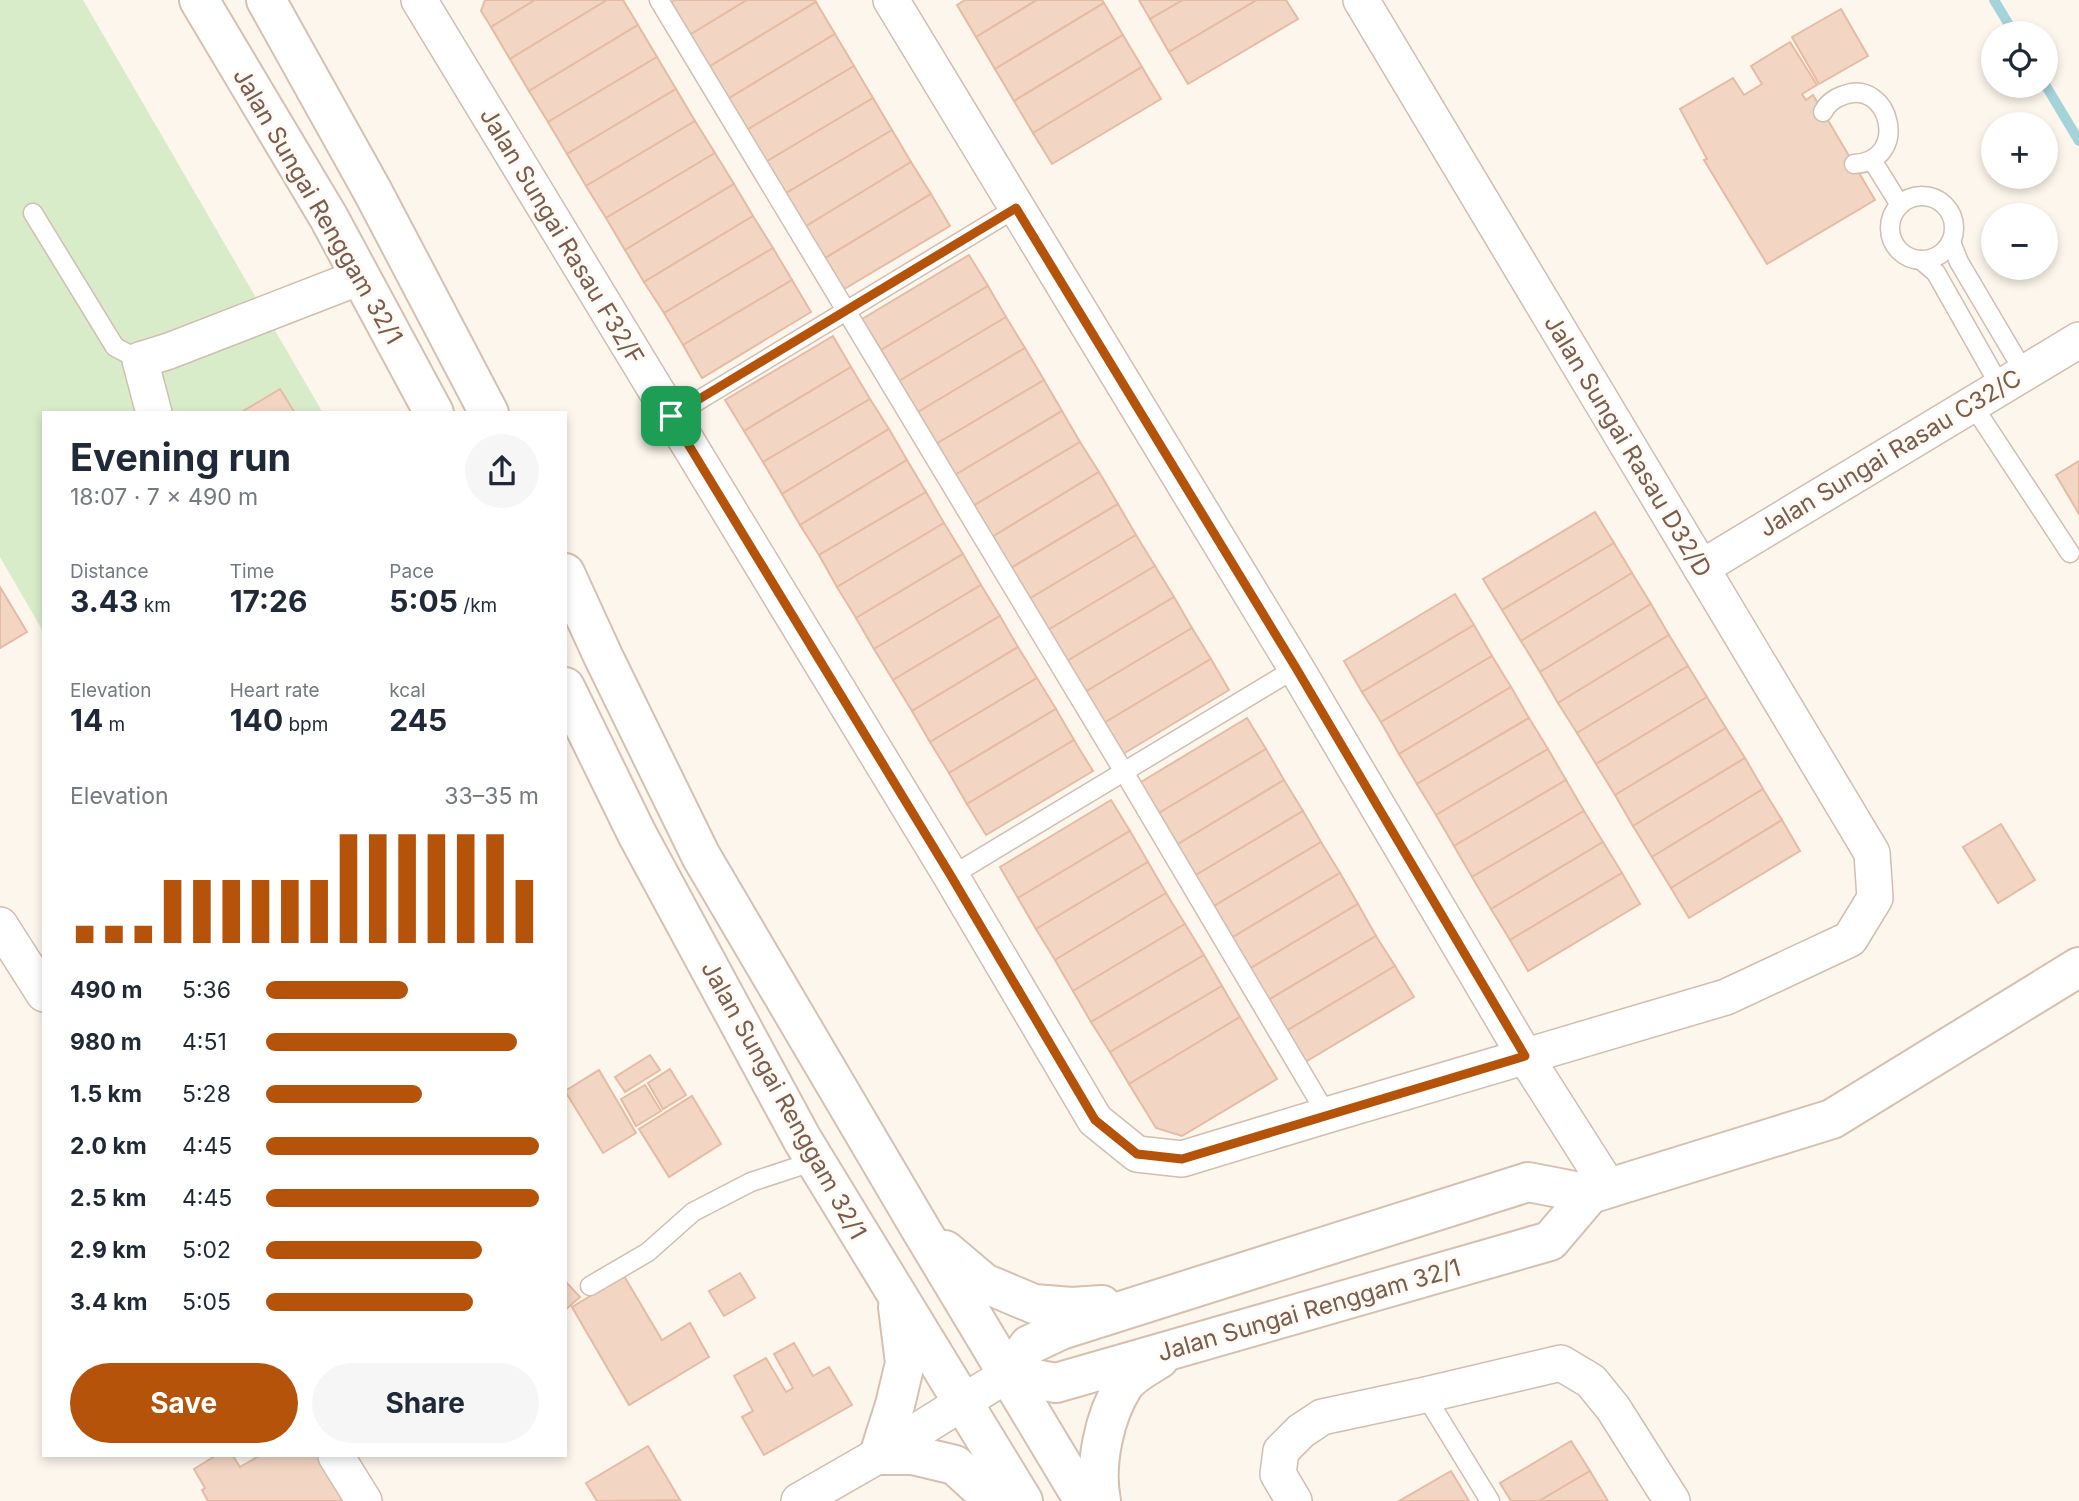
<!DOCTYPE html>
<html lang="en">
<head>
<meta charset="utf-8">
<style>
  body { margin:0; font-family:Inter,sans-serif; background:#f6f6f7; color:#1f2937; height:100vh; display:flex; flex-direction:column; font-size:26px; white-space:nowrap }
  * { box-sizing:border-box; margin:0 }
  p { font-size:23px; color:#747a83 }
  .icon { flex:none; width:38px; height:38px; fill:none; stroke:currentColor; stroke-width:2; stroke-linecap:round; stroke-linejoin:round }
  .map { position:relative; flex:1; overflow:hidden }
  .sheet { position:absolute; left:42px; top:411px; width:525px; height:1046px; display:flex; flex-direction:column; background:#fff; border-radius:0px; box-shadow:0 4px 10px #0003 }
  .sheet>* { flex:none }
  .buttons { position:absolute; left:1981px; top:21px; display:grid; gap:14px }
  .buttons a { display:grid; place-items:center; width:77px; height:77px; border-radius:50%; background:#fff; box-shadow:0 4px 10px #0003; font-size:35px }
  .pin { position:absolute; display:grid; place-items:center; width:60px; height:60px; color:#fff; margin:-30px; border-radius:14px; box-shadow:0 4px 10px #0006 }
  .round { display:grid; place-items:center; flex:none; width:74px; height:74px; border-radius:37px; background:#f6f6f7 }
  .summary { display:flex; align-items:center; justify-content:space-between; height:119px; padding:0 28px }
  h1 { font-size:38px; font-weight:700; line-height:52px }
  .metrics { display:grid; grid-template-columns:repeat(3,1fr); gap:10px; height:119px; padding:7px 28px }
  .metrics div { display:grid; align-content:center }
  .metrics b { font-size:30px; font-weight:700 }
  .metrics small { font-size:19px; font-weight:400 }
  .metrics p { font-size:19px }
  .chart { height:196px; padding:14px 28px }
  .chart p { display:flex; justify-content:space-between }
  .chart svg { width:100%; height:126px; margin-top:7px; stroke:#b45309; stroke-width:6 }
  .cta { display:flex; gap:14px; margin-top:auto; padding:14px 28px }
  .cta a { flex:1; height:80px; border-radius:42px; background:#b45309; color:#fff; font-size:28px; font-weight:700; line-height:80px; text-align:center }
  .cta a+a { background:#f6f6f7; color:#1f2937 }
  ul { padding:0 28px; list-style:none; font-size:23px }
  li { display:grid; grid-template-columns:112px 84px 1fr; align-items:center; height:52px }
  li i { height:18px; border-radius:9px; background:#b45309 }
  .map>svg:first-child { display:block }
  .green { fill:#d8ecc9 }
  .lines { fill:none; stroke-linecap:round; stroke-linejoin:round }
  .stream { stroke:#a5d3da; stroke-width:10 }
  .building { fill:#f3d5c3; stroke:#e6bba3; stroke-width:2 }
  .lane-casing { stroke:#d1beb0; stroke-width:21 }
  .street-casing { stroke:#d1beb0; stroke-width:38 }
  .secondary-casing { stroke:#d6c0b0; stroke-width:42 }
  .lane { stroke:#fff; stroke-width:18 }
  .street { stroke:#fff; stroke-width:35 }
  .secondary { stroke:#fff; stroke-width:38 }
  .route-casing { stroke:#fff; stroke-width:14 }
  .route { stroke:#b45309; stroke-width:9 }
  .labels { text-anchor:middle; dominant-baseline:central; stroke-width:6; stroke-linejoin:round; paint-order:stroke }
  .street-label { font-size:24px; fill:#7a5c4d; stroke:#fffaf3 }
</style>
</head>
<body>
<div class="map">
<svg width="2079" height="1501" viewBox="0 0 2079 1501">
  <rect width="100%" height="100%" fill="#fdf6ec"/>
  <polygon class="green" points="0,0 83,0 323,413 44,413 44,633 0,557"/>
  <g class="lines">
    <g class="stream">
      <polyline points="1994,0 2014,33"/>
      <polyline points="2046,86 2079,141"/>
    </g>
  </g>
  <g class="building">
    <polygon points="485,0 535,0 491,27 481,11"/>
    <polygon points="535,0 607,0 510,59 491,27"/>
    <polygon points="607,0 623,0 638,25 529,91 510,59"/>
    <polygon points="675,0 747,0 688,36 668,4"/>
    <polygon points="747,0 814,0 816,2 707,68 688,36"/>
    <polygon points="965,0 1037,0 976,37 957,5"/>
    <polygon points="1037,0 1102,0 1104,3 995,69 976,37"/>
    <polygon points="1139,0 1183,0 1150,19"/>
    <polygon points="1183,0 1257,0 1169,52 1150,19"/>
    <polygon points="1257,0 1286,0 1298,19 1188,84 1169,52"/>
    <polygon points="816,2 835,34 726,100 707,68"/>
    <polygon points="1104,3 1123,35 1014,101 995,69"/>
    <polygon points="1841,9 1868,56 1819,84 1792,37"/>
    <polygon points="638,25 657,57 548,122 529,91"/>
    <polygon points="835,34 854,66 745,131 726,100"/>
    <polygon points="1123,35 1142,67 1033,133 1014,101"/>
    <polygon points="1790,42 1817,85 1802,94 1806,100 1813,95 1875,200 1767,264 1704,160 1707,159 1680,109 1733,78 1744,95 1762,84 1751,66"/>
    <polygon points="657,57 676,89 567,154 548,122"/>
    <polygon points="854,66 873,98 764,163 745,131"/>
    <polygon points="1142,67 1161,99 1052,164 1033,133"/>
    <polygon points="676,89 695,121 586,186 567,154"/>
    <polygon points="873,98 892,130 783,195 764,163"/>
    <polygon points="695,121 715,153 606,218 586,186"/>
    <polygon points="892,130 911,162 803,228 783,195"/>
    <polygon points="715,153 734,184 625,250 606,218"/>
    <polygon points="911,162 931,194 822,260 803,228"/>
    <polygon points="734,184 753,216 644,282 625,250"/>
    <polygon points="931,194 950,226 841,291 822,260"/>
    <polygon points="753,216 773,248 664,313 644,282"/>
    <polygon points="773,248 792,280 683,345 664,313"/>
    <polygon points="969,255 988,286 881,350 862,319"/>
    <polygon points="792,280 811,312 702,378 683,345"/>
    <polygon points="988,286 1006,317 899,381 881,350"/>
    <polygon points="1006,317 1025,348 918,412 899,381"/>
    <polygon points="833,336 851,367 744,431 725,400"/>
    <polygon points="1025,348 1044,380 936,444 918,412"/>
    <polygon points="851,367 870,399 763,462 744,431"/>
    <polygon points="1044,380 1062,411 955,475 936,444"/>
    <polygon points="280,389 295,413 240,413"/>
    <polygon points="870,399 889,429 782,494 763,462"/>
    <polygon points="1062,411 1080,442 973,506 955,475"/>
    <polygon points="889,429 907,460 800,525 782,494"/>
    <polygon points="1080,442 1099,472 992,537 973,506"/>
    <polygon points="907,460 926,492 819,555 800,525"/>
    <polygon points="2079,461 2079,514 2056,475"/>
    <polygon points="1099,472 1118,504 1011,568 992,537"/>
    <polygon points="926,492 944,523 837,587 819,555"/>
    <polygon points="1118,504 1136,535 1029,599 1011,568"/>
    <polygon points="1595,512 1614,543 1502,610 1483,579"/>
    <polygon points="944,523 963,554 856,618 837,587"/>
    <polygon points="1136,535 1155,566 1048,630 1029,599"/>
    <polygon points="1614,543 1632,573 1521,641 1502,610"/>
    <polygon points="963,554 981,585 874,649 856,618"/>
    <polygon points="1155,566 1174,597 1067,661 1048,630"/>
    <polygon points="1632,573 1651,604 1540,672 1521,641"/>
    <polygon points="981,585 1000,616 893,680 874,649"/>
    <polygon points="0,587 27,632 0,648"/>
    <polygon points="1455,594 1474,625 1362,692 1344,661"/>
    <polygon points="1174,597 1192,628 1085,692 1067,661"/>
    <polygon points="1651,604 1669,635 1558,703 1540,672"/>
    <polygon points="1000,616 1018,647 912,711 893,680"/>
    <polygon points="1474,625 1492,656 1381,722 1362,692"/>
    <polygon points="1192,628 1211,659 1104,723 1085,692"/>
    <polygon points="1669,635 1688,666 1577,733 1558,703"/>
    <polygon points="1018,647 1037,678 930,742 912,711"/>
    <polygon points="1492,656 1511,687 1399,754 1381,722"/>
    <polygon points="1211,659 1229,690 1123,754 1104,723"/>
    <polygon points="1688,666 1707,697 1596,764 1577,733"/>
    <polygon points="1037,678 1056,709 949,773 930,742"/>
    <polygon points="1511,687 1529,718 1417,784 1399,754"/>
    <polygon points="1707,697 1726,728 1615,795 1596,764"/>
    <polygon points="1056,709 1074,740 967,804 949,773"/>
    <polygon points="1247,718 1266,749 1154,816 1136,785"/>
    <polygon points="1529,718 1548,749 1436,815 1417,784"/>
    <polygon points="1726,728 1745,758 1633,826 1615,795"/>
    <polygon points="1074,740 1093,771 986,835 967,804"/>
    <polygon points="1266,749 1284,780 1173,847 1154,816"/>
    <polygon points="1548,749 1566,780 1454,846 1436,815"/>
    <polygon points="1745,758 1763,789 1652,857 1633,826"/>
    <polygon points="1284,780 1303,811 1191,878 1173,847"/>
    <polygon points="1566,780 1584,811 1472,877 1454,846"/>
    <polygon points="1763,789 1782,820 1671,888 1652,857"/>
    <polygon points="1111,800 1130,831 1018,898 1000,867"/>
    <polygon points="1303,811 1321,842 1209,909 1191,878"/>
    <polygon points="1584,811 1603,842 1491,909 1472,877"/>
    <polygon points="1782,820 1800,851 1689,918 1671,888"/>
    <polygon points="2001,824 2035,880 1998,903 1963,847"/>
    <polygon points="1130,831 1148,862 1036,929 1018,898"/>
    <polygon points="1321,842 1340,873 1228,940 1209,909"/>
    <polygon points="1603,842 1622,873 1510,940 1491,909"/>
    <polygon points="1148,862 1166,893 1055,960 1036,929"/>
    <polygon points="1340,873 1358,904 1246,971 1228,940"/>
    <polygon points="1622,873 1640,904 1528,971 1510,940"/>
    <polygon points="1166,893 1185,924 1073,991 1055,960"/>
    <polygon points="1358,904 1376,936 1265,1002 1246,971"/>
    <polygon points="1185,924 1204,955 1091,1022 1073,991"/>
    <polygon points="1376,936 1395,966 1283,1033 1265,1002"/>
    <polygon points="1204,955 1222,986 1110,1052 1091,1022"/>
    <polygon points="1395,966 1414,997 1302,1064 1283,1033"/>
    <polygon points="1222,986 1240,1017 1129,1084 1110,1052"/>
    <polygon points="1240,1017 1277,1079 1182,1136 1156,1128 1129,1084"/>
    <polygon points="650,1055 660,1070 625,1092 615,1077"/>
    <polygon points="670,1069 686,1095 663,1109 648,1083"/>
    <polygon points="599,1070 636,1133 603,1153 565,1091"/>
    <polygon points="645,1085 661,1111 636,1126 621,1099"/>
    <polygon points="692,1096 721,1144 669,1177 639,1129"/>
    <polygon points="740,1273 755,1298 724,1316 709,1291"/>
    <polygon points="624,1276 662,1340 690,1323 709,1357 629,1405 572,1307"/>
    <polygon points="565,1281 580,1297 565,1310"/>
    <polygon points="794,1343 813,1376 829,1367 852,1405 764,1455 742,1417 753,1411 734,1376 766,1358 786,1392 793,1388 774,1354"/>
    <polygon points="1571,1441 1590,1471 1539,1501 1511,1501 1500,1483"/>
    <polygon points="648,1446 680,1500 597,1501 586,1483"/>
    <polygon points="215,1456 233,1456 240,1467 259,1456 321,1456 348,1501 208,1501 202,1490 205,1488 194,1469"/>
    <polygon points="1451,1471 1469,1501 1399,1501"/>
    <polygon points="1590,1471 1608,1501 1539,1501"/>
  </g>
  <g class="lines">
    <g class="lane-casing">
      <g id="lane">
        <polyline points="659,0 1124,772 1327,1115"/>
        <path d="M1823,112C1827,104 1835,98 1844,95C1890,78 1911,161 1854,164"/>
        <polyline points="1872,160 1900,205"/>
        <circle cx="1922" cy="228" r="32"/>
        <polyline points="33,213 115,347 140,360"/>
        <polyline points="1951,242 1959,262 2024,372"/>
        <polyline points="1921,260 1936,273 2000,386"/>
        <polyline points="1972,404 2070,553"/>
        <polyline points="671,417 1016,208"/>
        <polyline points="951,876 1296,668"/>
        <polyline points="590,1286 648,1252 693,1212 751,1182 815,1161"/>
        <polyline points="1425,1395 1490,1501"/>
      </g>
    </g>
    <g class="street-casing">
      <g id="street">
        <polyline points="419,0 951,876 1095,1120 1137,1154 1182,1159 1327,1115 1726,997 1850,939 1875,898 1872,853 1361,0"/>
        <polyline points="891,0 1296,668 1525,1056 1609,1188"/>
        <polyline points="154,413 140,360 169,351 360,277"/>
        <polyline points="1701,568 2079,340"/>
        <polyline points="0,925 44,994"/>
        <polyline points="336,1456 364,1501"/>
        <polyline points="799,1501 879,1455 1008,1374"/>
        <polyline points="1294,1501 1278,1474 1281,1451 1301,1431 1322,1417 1425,1395 1561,1363 1591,1381 1613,1408 1672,1501"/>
      </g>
    </g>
    <g class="secondary-casing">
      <g id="secondary">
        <polyline points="199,0 329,218 434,413"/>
        <polyline points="266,0 373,192 489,413"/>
        <polyline points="565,573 603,656 701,856 920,1228 1084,1501"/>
        <polyline points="565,687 637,834 802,1139 1023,1501"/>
        <polyline points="945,1250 984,1283 1034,1304 1072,1307 1102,1305"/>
        <polyline points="898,1307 905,1363 895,1405 879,1455 913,1455 955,1465 994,1501"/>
        <polyline points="1008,1374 1056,1383 1550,1241 1590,1194 1832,1119 2079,967"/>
        <polyline points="1008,1374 1029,1345 1061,1330 1528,1182 1590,1194"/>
        <path d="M1101,1501C1094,1465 1104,1416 1124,1385C1131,1375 1148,1366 1159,1359"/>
      </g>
    </g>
    <use href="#lane" class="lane"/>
    <use href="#street" class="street"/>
    <use href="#secondary" class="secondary"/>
  </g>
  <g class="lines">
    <g class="route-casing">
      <polygon id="route" points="1016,208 1296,668 1525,1056 1182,1159 1137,1154 1095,1120 951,876 671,416"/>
    </g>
    <use href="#route" class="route"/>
  </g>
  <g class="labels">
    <g class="street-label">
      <text transform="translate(318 206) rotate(60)">Jalan Sungai Renggam 32/1</text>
      <text transform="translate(562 236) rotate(59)">Jalan Sungai Rasau F32/F</text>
      <text transform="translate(1628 446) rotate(59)">Jalan Sungai Rasau D32/D</text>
      <text transform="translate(1890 453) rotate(-31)">Jalan Sungai Rasau C32/C</text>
      <text transform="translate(784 1100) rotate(61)">Jalan Sungai Renggam 32/1</text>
      <text transform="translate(1309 1310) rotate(-16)">Jalan Sungai Renggam 32/1</text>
    </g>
  </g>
</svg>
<div class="buttons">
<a><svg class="icon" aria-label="locate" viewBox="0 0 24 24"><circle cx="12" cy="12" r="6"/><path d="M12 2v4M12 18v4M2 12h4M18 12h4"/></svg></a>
<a>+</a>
<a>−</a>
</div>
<div class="pin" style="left:671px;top:416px;background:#1e9e55"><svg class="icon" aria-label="arrive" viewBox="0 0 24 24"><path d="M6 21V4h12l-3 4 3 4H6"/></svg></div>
<section class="sheet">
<div class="summary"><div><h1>Evening run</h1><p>18:07 · 7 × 490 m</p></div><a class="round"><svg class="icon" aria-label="share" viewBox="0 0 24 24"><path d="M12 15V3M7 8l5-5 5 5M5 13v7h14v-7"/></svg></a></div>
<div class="metrics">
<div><p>Distance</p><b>3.43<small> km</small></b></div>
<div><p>Time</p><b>17:26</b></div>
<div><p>Pace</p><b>5:05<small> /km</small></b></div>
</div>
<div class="metrics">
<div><p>Elevation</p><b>14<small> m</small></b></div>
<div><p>Heart rate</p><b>140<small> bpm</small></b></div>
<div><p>kcal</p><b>245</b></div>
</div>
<div class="chart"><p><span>Elevation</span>33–35 m</p>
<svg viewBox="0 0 160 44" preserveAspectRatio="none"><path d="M5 44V38M15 44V38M25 44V38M35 44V22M45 44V22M55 44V22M65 44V22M75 44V22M85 44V22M95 44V6M105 44V6M115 44V6M125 44V6M135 44V6M145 44V6M155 44V22"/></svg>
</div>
<ul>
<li><b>490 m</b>5:36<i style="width:52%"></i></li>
<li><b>980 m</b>4:51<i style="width:92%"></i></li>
<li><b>1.5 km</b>5:28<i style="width:57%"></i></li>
<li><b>2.0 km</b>4:45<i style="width:100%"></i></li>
<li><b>2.5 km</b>4:45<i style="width:100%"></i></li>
<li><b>2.9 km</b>5:02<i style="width:79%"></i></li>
<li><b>3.4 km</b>5:05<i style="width:76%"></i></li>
</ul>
<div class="cta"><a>Save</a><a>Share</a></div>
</section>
</div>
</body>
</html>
